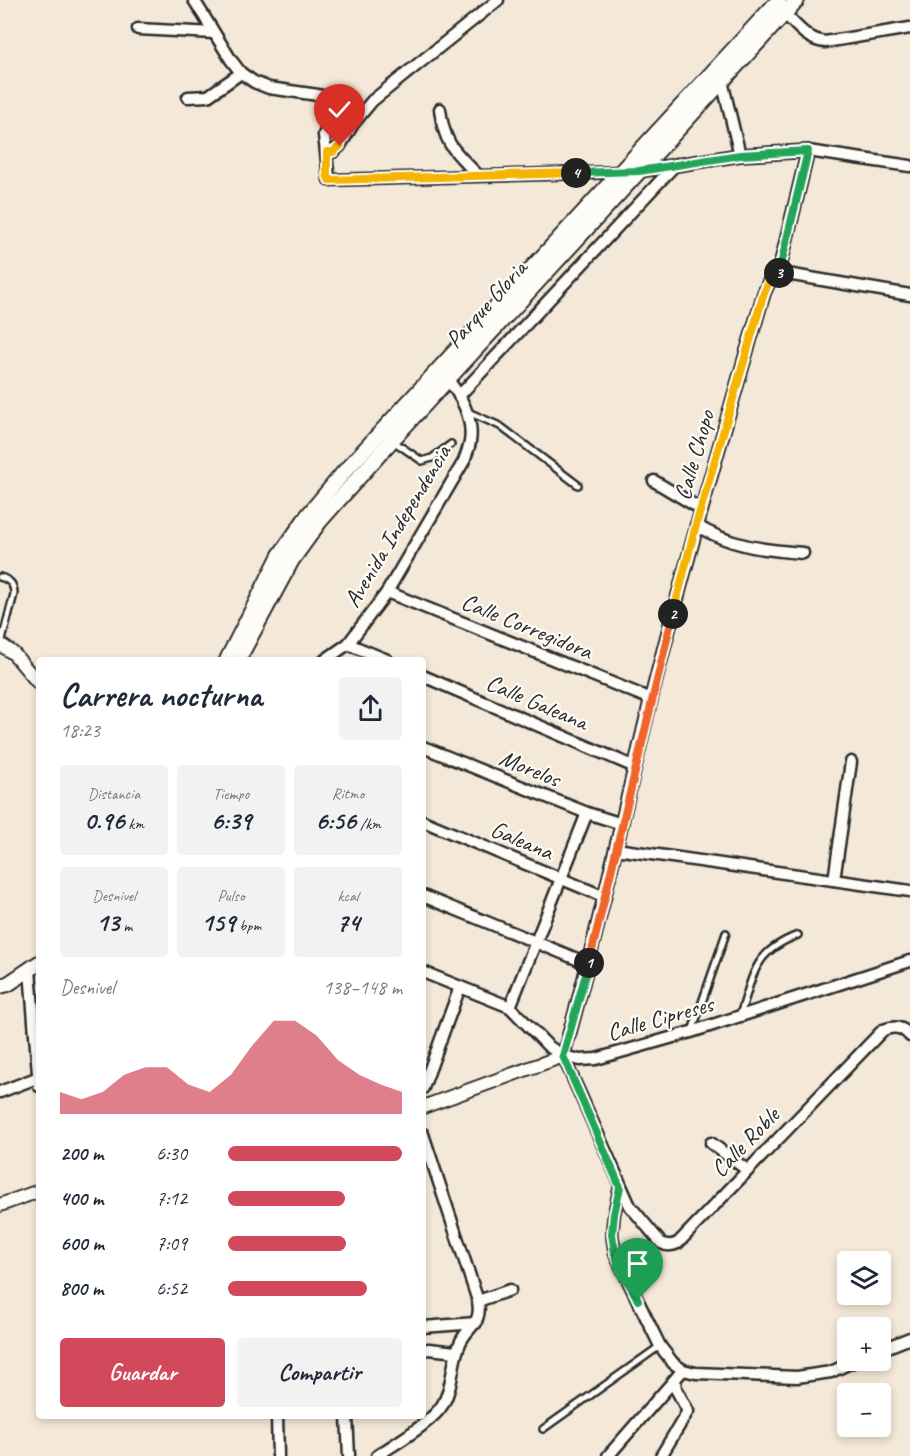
<!DOCTYPE html>
<html lang="es">
<head>
<meta charset="utf-8">
<style>
  body { margin:0; font-family:Caveat,sans-serif; background:#f2f2f3; color:#1f2937; height:100vh; display:flex; flex-direction:column; font-size:22px; white-space:nowrap }
  * { box-sizing:border-box; margin:0 }
  p { font-size:20px; color:#747a83 }
  .icon { flex:none; width:33px; height:33px; fill:none; stroke:currentColor; stroke-width:2; stroke-linecap:round; stroke-linejoin:round }
  .map { position:relative; flex:1; overflow:hidden }
  .panel { position:absolute; left:36px; top:657px; width:390px; height:762px; display:flex; flex-direction:column; background:#fff; border-radius:6px; box-shadow:0 3px 9px #0003 }
  .panel>* { flex:none }
  .tools { position:absolute; left:837px; top:1251px; display:grid; gap:12px }
  .tools a { display:grid; place-items:center; width:54px; height:54px; border-radius:6px; background:#fff; box-shadow:0 3px 9px #0003; font-size:30px }
  .pin { position:absolute; display:grid; place-items:center; width:51px; height:51px; color:#fff; margin:-62px -26px; border-radius:50% 50% 50% 0; rotate:-45deg; box-shadow:0 0 6px #0007 }
  .pin .icon { rotate:45deg }
  .km { position:absolute; width:30px; height:30px; margin:-15px; border-radius:50%; background:#222; color:#fff; font-size:16px; line-height:30px; text-align:center }
  .round { display:grid; place-items:center; flex:none; width:63px; height:63px; border-radius:6px; background:#f2f2f3 }
  .headline { display:flex; align-items:center; justify-content:space-between; height:102px; padding:0 24px }
  h1 { font-size:33px; font-weight:700; line-height:45px }
  .metrics { display:grid; grid-template-columns:repeat(3,1fr); gap:9px; height:102px; padding:6px 24px }
  .metrics div { display:grid; align-content:center; border-radius:6px; background:#f2f2f3; text-align:center }
  .metrics b { font-size:26px; font-weight:700 }
  .metrics small { font-size:16px; font-weight:400 }
  .metrics p { font-size:16px }
  .chart { height:168px; padding:12px 24px }
  .chart p { display:flex; justify-content:space-between }
  .chart svg { width:100%; height:108px; margin-top:6px; fill:#d1495b; opacity:.7 }
  .action { display:flex; gap:12px; margin-top:auto; padding:12px 24px }
  .action a { flex:1; height:69px; border-radius:6px; background:#d1495b; color:#fff; font-size:24px; font-weight:700; line-height:69px; text-align:center }
  .action a+a { background:#f2f2f3; color:#1f2937 }
  ul { padding:0 24px; list-style:none; font-size:20px }
  li { display:grid; grid-template-columns:96px 72px 1fr; align-items:center; height:45px }
  li i { height:15px; border-radius:8px; background:#d1495b }
  .map>svg:first-child { display:block }
  .lines { fill:none; stroke-linecap:round; stroke-linejoin:round }
  .service-casing { stroke:#2b2b2b; stroke-width:10 }
  .minor-casing { stroke:#2b2b2b; stroke-width:15 }
  .tertiary-casing { stroke:#2b2b2b; stroke-width:16 }
  .secondary-casing { stroke:#2b2b2b; stroke-width:18 }
  .service { stroke:#fdfcf7; stroke-width:5 }
  .minor { stroke:#fdfcf7; stroke-width:10 }
  .tertiary { stroke:#fdfcf7; stroke-width:12 }
  .secondary { stroke:#fdfcf7; stroke-width:14 }
  .split-1-casing { stroke:#fff; stroke-width:12 }
  .split-2-casing { stroke:#fff; stroke-width:12 }
  .split-3-casing { stroke:#fff; stroke-width:12 }
  .split-4-casing { stroke:#fff; stroke-width:12 }
  .split-5-casing { stroke:#fff; stroke-width:12 }
  .split-1 { stroke:#22a559; stroke-width:8 }
  .split-2 { stroke:#f0652b; stroke-width:8 }
  .split-3 { stroke:#f5b400; stroke-width:8 }
  .split-4 { stroke:#22a559; stroke-width:8 }
  .split-5 { stroke:#f5b400; stroke-width:8 }
  .labels { text-anchor:middle; dominant-baseline:central; stroke-width:4.5; stroke-linejoin:round; paint-order:stroke }
  .street-label { font-size:24px; fill:#2b2b2b; stroke:#fdfcf7 }
</style>
</head>
<body>
<div class="map">
<svg width="910" height="1456" viewBox="0 0 910 1456">
  <rect width="100%" height="100%" fill="#f4e9d8"/>
  <filter id="ink" filterUnits="userSpaceOnUse"><feTurbulence type="fractalNoise" baseFrequency=".0167" numOctaves="2"/><feDisplacementMap in="SourceGraphic" scale="12" xChannelSelector="R" yChannelSelector="G"/><feConvolveMatrix kernelMatrix="1 2 1 2 8 2 1 2 1" color-interpolation-filters="sRGB"/></filter>
  <g filter="url(#ink)">
    <g class="lines">
      <g class="service-casing">
        <g id="service">
          <polyline points="468,412 500,426 578,485"/>
          <polyline points="393,441 422,461 432,458 451,444"/>
          <path d="M0,577C10,580 14,584 14,594L1,644"/>
          <path d="M740,1015C754,974 753,952 798,935"/>
          <polyline points="692,1031 726,933"/>
          <polyline points="543,1429 660,1346"/>
        </g>
      </g>
      <g class="minor-casing">
        <g id="minor">
          <polyline points="194,0 231,60 241,73 254,82 269,88 318,95 328,98 333,104 332,114 324,135 329,180 625,172"/>
          <path d="M784,13C796,25 807,40 825,42L910,28"/>
          <polyline points="138,29 214,33"/>
          <polyline points="722,81 740,155"/>
          <polyline points="188,97 208,96 241,73"/>
          <path d="M440,109C444,144 454,151 478,175"/>
          <polyline points="808,151 910,166"/>
          <polyline points="327,152 333,152 340,146 353,124 372,101 498,0"/>
          <polyline points="778,275 787,274 910,295"/>
          <polyline points="459,396 676,164"/>
          <polyline points="654,481 701,509"/>
          <path d="M696,525C729,546 764,550 803,553"/>
          <polyline points="387,592 651,699"/>
          <polyline points="348,644 387,660"/>
          <path d="M325,660L348,644L387,592L464,461C466,455 469,448 470,442C474,419 460,392 444,376"/>
          <polyline points="423,676 635,767"/>
          <polyline points="423,747 587,813 622,824"/>
          <polyline points="423,821 605,897"/>
          <polyline points="616,849 910,891"/>
          <polyline points="834,880 851,762"/>
          <polyline points="423,896 589,964"/>
          <polyline points="30,970 39,1086"/>
          <polyline points="423,972 510,1007 548,1046 563,1056 580,1060 596,1059 691,1032 910,961"/>
          <polyline points="510,1007 587,813"/>
          <path d="M563,1056L630,1206L661,1243C667,1246 671,1246 678,1243L883,1030C894,1026 902,1026 910,1036"/>
          <polyline points="423,1088 460,987"/>
          <polyline points="0,1092 39,1077"/>
          <polyline points="423,1134 478,1301"/>
          <polyline points="711,1143 747,1170"/>
          <polyline points="620,1187 614,1214 612,1234 615,1254 660,1346 673,1363 683,1370 696,1373 797,1377 831,1372 857,1360"/>
          <polyline points="423,1327 476,1323"/>
          <polyline points="423,1350 429,1349 456,1352"/>
          <polyline points="880,1350 910,1338"/>
          <polyline points="277,1416 278,1456"/>
          <polyline points="347,1416 349,1456"/>
          <path d="M377,1456C394,1444 433,1422 443,1404C454,1385 451,1361 461,1341C470,1324 482,1324 478,1301L510,1290"/>
          <polyline points="608,1456 683,1370"/>
          <polyline points="661,1456 688,1411 676,1389 675,1380"/>
        </g>
      </g>
      <g class="tertiary-casing">
        <g id="tertiary">
          <polyline points="0,644 14,654 39,684"/>
          <path d="M423,1107L563,1056C597,938 622,818 651,699C685,563 724,428 764,293L769,282L778,275L808,151L740,155L639,171"/>
          <polyline points="0,1205 39,1191"/>
        </g>
      </g>
      <g class="secondary-casing">
        <g id="secondary">
          <polyline points="227,660 280,555 308,515 344,472 779,0"/>
          <polyline points="238,660 292,560 320,521 392,440 797,0"/>
          <polyline points="0,986 8,984 39,963"/>
        </g>
      </g>
      <use href="#service" class="service"/>
      <use href="#minor" class="minor"/>
      <use href="#tertiary" class="tertiary"/>
      <use href="#secondary" class="secondary"/>
    </g>
  </g>
  <g class="lines" filter="url(#ink)">
    <g class="split-1-casing">
      <polyline id="split-1" points="589,963 563,1056 620,1187 614,1214 612,1234 615,1254 638,1300"/>
    </g>
    <g class="split-2-casing">
      <polyline id="split-2" points="589,963 673,614"/>
    </g>
    <g class="split-3-casing">
      <polyline id="split-3" points="673,614 696,525 764,293 769,282 779,273"/>
    </g>
    <g class="split-4-casing">
      <polyline id="split-4" points="576,173 639,171 740,155 808,151 779,273"/>
    </g>
    <g class="split-5-casing">
      <polyline id="split-5" points="340,146 333,152 327,152 327,175 329,180 576,173"/>
    </g>
    <use href="#split-1" class="split-1"/>
    <use href="#split-2" class="split-2"/>
    <use href="#split-3" class="split-3"/>
    <use href="#split-4" class="split-4"/>
    <use href="#split-5" class="split-5"/>
  </g>
  <g class="labels">
    <g class="street-label">
      <text transform="translate(486 304) rotate(-48)">Parque Gloria</text>
      <text transform="translate(694 455) rotate(-74)">Calle Chopo</text>
      <text transform="translate(397 526) rotate(-59)">Avenida Independencia</text>
      <text transform="translate(527 626) rotate(22)">Calle Corregidora</text>
      <text transform="translate(537 702) rotate(23)">Calle Galeana</text>
      <text transform="translate(530 768) rotate(22)">Morelos</text>
      <text transform="translate(522 840) rotate(23)">Galeana</text>
      <text transform="translate(660 1018) rotate(-16)">Calle Cipreses</text>
      <text transform="translate(745 1142) rotate(-46)">Calle Roble</text>
    </g>
  </g>
</svg>
<div class="tools">
<a><svg class="icon" aria-label="layers" viewBox="0 0 24 24"><path d="M12 4l9 5-9 5-9-5zM3 14l9 5 9-5"/></svg></a>
<a>+</a>
<a>−</a>
</div>
<div class="pin" style="left:638px;top:1300px;background:#1e9e55"><svg class="icon" aria-label="arrive" viewBox="0 0 24 24"><path d="M6 21V4h12l-3 4 3 4H6"/></svg></div>
<div class="pin" style="left:340px;top:146px;background:#d93025"><svg class="icon" aria-label="check" viewBox="0 0 24 24"><path d="M5 12l5 5 9-10"/></svg></div>
<b class="km" style="left:589px;top:963px">1</b>
<b class="km" style="left:673px;top:614px">2</b>
<b class="km" style="left:779px;top:273px">3</b>
<b class="km" style="left:576px;top:173px">4</b>
<section class="panel">
<div class="headline"><div><h1>Carrera nocturna</h1><p>18:23</p></div><a class="round"><svg class="icon" aria-label="share" viewBox="0 0 24 24"><path d="M12 15V3M7 8l5-5 5 5M5 13v7h14v-7"/></svg></a></div>
<div class="metrics">
<div><p>Distancia</p><b>0.96<small> km</small></b></div>
<div><p>Tiempo</p><b>6:39</b></div>
<div><p>Ritmo</p><b>6:56<small> /km</small></b></div>
</div>
<div class="metrics">
<div><p>Desnivel</p><b>13<small> m</small></b></div>
<div><p>Pulso</p><b>159<small> bpm</small></b></div>
<div><p>kcal</p><b>74</b></div>
</div>
<div class="chart"><p><span>Desnivel</span>138–148 m</p>
<svg viewBox="0 0 160 44" preserveAspectRatio="none"><path d="M0 44V35L10 38L20 35L30 28L40 25L50 25L60 32L70 35L80 28L90 16L100 6L110 6L120 12L130 22L140 28L150 32L160 35V44z"/></svg>
</div>
<ul>
<li><b>200 m</b>6:30<i style="width:100%"></i></li>
<li><b>400 m</b>7:12<i style="width:67%"></i></li>
<li><b>600 m</b>7:09<i style="width:68%"></i></li>
<li><b>800 m</b>6:52<i style="width:80%"></i></li>
</ul>
<div class="action"><a>Guardar</a><a>Compartir</a></div>
</section>
</div>
</body>
</html>
